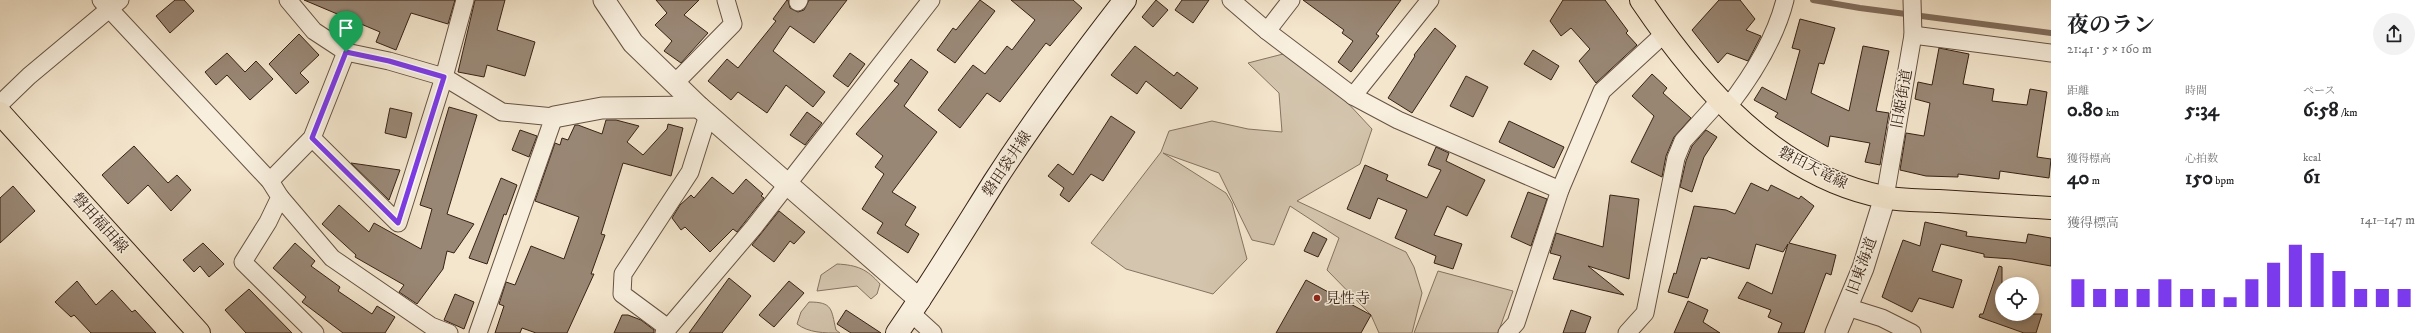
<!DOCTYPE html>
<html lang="ja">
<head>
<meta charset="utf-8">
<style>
  body { margin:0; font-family:"IM FELL DW Pica","Noto Serif JP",serif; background:#f2f2f2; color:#202124; height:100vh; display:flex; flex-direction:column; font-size:15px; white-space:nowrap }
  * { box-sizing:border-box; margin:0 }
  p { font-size:13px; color:#757577 }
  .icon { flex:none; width:22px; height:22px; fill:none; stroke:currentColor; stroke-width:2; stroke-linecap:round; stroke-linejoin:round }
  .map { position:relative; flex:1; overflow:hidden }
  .panel { display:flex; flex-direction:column; background:#fff; width:380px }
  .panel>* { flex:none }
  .fabs { position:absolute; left:1995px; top:277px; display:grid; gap:8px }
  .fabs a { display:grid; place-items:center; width:44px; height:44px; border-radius:50%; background:#fff; box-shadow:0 2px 6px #0003; font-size:20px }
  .pin { position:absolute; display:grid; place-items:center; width:34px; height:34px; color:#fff; margin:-41px -17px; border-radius:50% 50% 50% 0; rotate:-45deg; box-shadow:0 0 4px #0007 }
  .pin .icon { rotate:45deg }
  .round { display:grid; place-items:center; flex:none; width:42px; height:42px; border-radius:21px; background:#f2f2f2 }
  .head { display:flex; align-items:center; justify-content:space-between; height:68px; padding:0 16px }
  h1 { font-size:22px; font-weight:700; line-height:30px }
  .figures { display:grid; grid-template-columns:repeat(3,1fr); gap:6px; height:68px; padding:4px 16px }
  .figures div { display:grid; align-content:center }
  .figures b { font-size:20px; font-weight:700 }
  .figures small { font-size:11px; font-weight:400 }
  .figures p { font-size:11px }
  .chart { height:112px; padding:8px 16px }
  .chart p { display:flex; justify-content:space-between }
  .chart svg { width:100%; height:72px; margin-top:4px; stroke:#7c3aed; stroke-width:6 }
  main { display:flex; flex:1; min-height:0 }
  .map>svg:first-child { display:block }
  .green { fill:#d4c5ae; stroke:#867362 }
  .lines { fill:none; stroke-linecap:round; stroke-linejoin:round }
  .stream { stroke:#826f5e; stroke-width:6 }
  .building { fill:#998775; stroke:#372115 }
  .minor-casing { stroke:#665243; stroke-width:19 }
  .tertiary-casing { stroke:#665243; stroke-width:23 }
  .secondary-casing { stroke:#372115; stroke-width:24 }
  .primary-casing { stroke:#372115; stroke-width:24 }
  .minor { stroke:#f8efde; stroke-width:17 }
  .tertiary { stroke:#f8efde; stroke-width:21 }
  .secondary { stroke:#f8efde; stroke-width:22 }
  .primary { stroke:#f4e6cd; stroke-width:22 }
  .route-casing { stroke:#fff; stroke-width:8 }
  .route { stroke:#7c3aed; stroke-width:5 }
  .poi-dot { fill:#8f2418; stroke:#f8efde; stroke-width:1.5 }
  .labels { text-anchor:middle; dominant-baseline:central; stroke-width:3; stroke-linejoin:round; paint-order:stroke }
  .street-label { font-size:15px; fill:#372115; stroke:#f8efde }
  .poi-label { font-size:15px; fill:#372115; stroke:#f8efde; text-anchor:start }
</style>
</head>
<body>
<main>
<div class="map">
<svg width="2051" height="333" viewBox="0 0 2051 333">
  <rect width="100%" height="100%" fill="#f4e6cd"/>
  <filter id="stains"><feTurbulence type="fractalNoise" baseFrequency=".005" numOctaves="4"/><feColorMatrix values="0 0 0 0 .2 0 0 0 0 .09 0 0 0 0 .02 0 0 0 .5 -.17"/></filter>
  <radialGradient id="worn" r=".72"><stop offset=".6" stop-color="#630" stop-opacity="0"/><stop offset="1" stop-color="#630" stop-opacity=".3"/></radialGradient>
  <g class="green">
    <polygon points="1283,54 1345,100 1372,129 1360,164 1297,201 1406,252 1414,267 1422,293 1412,333 1379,333 1371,315 1327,270 1339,238 1290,206 1274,245 1252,240 1219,173 1163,153 1226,193 1232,203 1247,259 1213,294 1126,269 1091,243 1161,152 1169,131 1212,121 1248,129 1282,132 1279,93 1248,63"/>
    <path d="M837,264C857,265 867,269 880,284L877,294L871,299L857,286L817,291L821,275Z"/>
    <polygon points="1438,271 1513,291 1498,333 1414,333"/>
    <path d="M809,302C833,302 831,309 836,330L840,333C824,333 809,333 797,324L801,312Z"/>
  </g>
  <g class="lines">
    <polyline class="stream" points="1813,0 1860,8 2051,33"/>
  </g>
  <g class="building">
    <polygon points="175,0 184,0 194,11 170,33 156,16"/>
    <polygon points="304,0 455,0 448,24 411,13 396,50 376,42 380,32"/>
    <polygon points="475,0 505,0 497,30 535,42 525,76 487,65 484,77 458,72"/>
    <polygon points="656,0 699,0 684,15 708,33 681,63 664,51 672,41 655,25 667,13"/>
    <polygon points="787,0 788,0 790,8 798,12 804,10 809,0 847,0 814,43 790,26 773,51 825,92 813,107 786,85 767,113 738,92 731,100 708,81 727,59 738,68 776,21 773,19"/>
    <polygon points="980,0 995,11 955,63 937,50 953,28 956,30"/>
    <polygon points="1011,0 1073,0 1082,8 1050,46 1046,43 1000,102 987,93 960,128 938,110 973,65 985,74 1007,46 1012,50 1035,20"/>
    <polygon points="1156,0 1168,10 1153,27 1142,17"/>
    <polygon points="1182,0 1209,0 1193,23 1175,10"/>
    <polygon points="1303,0 1401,0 1376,34 1379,36 1351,72 1338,62 1353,41 1342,33 1344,30"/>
    <polygon points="1563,0 1605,0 1628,31 1626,33 1637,45 1596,83 1579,61 1590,49 1571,28 1561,36 1550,21"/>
    <polygon points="1719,0 1740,0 1755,19 1746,30 1761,36 1748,61 1727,53 1718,63 1692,30"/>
    <polygon points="1800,19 1835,28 1824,64 1819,63 1811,93 1849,111 1863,46 1889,51 1876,111 1889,113 1880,165 1865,162 1870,143 1830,136 1828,147 1775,117 1778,113 1754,100 1762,87 1786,100 1800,50 1792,48"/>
    <polygon points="1435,28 1456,46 1412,113 1388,98 1415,56 1414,55"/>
    <polygon points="299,34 319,55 300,73 309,82 296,94 269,64"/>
    <polygon points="1135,46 1174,76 1177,72 1198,88 1181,109 1146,81 1137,94 1111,75"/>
    <polygon points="1939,48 1969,54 1963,84 1994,89 1992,101 2027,105 2030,89 2047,92 2037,157 2051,159 2049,178 2000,171 1999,179 1958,174 1958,177 1926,176 1900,170 1906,133 1924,136 1930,103 1915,99 1918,82 1932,85"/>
    <polygon points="1533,50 1559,66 1551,80 1524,64"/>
    <polygon points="227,53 245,72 256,61 273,79 250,100 227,75 216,85 205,72"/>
    <polygon points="850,53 865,64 848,87 833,76"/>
    <polygon points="911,59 928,72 904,106 937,132 892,192 916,207 905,225 919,234 908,253 877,233 883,223 862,209 884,174 875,167 883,156 856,134 899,84 894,81"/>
    <polygon points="1652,74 1667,88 1663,93 1691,118 1674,137 1666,156 1662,177 1631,162 1654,116 1632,96"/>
    <polygon points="1466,76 1488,87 1473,117 1450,106"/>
    <polygon points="449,107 477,115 447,214 474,224 454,253 447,251 443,269 417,304 399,292 404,285 355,257 356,255 322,224 339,205 369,232 374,223 421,249 432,209 420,205"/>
    <polygon points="390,108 412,113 406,138 385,133"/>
    <polygon points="807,112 822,123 805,145 790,135"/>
    <polygon points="1111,116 1135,132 1103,181 1091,174 1069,202 1060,195 1064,188 1048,176 1058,164 1073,175"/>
    <polygon points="606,120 616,120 639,126 627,142 643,155 667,129 668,124 683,128 671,176 623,163 601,234 605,235 591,274 594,274 567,333 536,333 522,328 520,333 495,333 504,306 499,304 506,282 515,285 531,246 564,259 579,217 535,201 555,143 560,145 562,138 568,140 575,125 578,125 602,134"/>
    <polygon points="1509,121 1564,147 1554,168 1499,142"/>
    <polygon points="520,130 537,136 529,157 512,150"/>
    <polygon points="1706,130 1717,137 1704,157 1692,192 1680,187 1686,161 1692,146"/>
    <polygon points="134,146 168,183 177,175 191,190 171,211 148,185 128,204 102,175"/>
    <polygon points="1436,147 1449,153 1446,161 1485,180 1467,216 1447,206 1434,235 1462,244 1453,269 1434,263 1436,256 1395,238 1407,210 1378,198 1370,219 1347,209 1365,165 1388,175 1386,180 1427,198 1441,170 1428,165"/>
    <polygon points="351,163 400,170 389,200"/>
    <polygon points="712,177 733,194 746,179 763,194 761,196 764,198 737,232 733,229 710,252 685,227 681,230 672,218 680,205 691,195 694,198"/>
    <polygon points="501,178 517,185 506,215 504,214 487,264 469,258"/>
    <polygon points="1751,183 1768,191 1771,185 1799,199 1801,196 1814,206 1789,243 1836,255 1831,275 1826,273 1804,333 1778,333 1782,323 1768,317 1771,310 1738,298 1747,282 1772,294 1788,244 1783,252 1756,244 1749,269 1708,257 1707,259 1701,258 1688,298 1668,292 1674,273 1676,274 1694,206 1726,210 1735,214"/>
    <polygon points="13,186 35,211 0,243 0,198"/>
    <polygon points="1528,192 1547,199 1531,246 1511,237"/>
    <polygon points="1610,195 1639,199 1629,279 1588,266 1624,295 1553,279 1561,256 1550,253 1556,233 1603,247"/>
    <polygon points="779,211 805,232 794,244 790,241 774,262 752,245"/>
    <polygon points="1925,222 1967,232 1966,236 2026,243 2028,234 2051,238 2051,266 2012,259 1984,257 1984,254 1941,244 1932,271 1962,280 1953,308 1919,298 1912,312 1882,297 1903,240 1920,246"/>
    <polygon points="1313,232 1327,239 1318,257 1304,251"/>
    <polygon points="203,243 224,264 209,277 200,266 194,272 183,260"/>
    <polygon points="295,243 315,261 311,266 340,287 338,291 372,314 377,306 395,317 385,333 343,333 302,302 306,297 273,268"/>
    <polygon points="1999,266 2002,267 2002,314 2042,314 2036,333 2024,333 1979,317 1980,314 1983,314"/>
    <polygon points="729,278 751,296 722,333 689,333"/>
    <polygon points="1306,280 1371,315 1361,333 1276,333"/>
    <polygon points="77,281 96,305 112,290 132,312 135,310 156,333 91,333 74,315 71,317 55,302"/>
    <polygon points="789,281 804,293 774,327 759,315"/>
    <polygon points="249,289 292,333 246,333 225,310"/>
    <polygon points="455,294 474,302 464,329 444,320"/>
    <polygon points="1688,301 1708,310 1703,322 1720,333 1674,333"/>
    <polygon points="846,310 881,333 851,333 837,324"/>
    <polygon points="1571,310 1591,317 1585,333 1563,333"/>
    <polygon points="622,315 628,315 641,320 654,330 654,333 614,333"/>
  </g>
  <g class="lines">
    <g class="minor-casing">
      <g id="minor">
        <polyline points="101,0 270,181 280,197 268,222 243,262 315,333"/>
        <polyline points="288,0 314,31 346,52 389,61 444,77 502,112 554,117 478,333"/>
        <polyline points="1231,0 1267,31 1353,96 1398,120 1560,190"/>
        <polyline points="798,2 799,0"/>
        <polyline points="1267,31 1291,0"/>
        <polyline points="1913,35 2051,53"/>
        <polyline points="675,83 733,24 726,0"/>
        <polyline points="1353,96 1430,0"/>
        <polyline points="0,104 29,76 120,0"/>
        <path d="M1727,108C1752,76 1775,40 1785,0"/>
        <polyline points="312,138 398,223 444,77 465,0"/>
        <polyline points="270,181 312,138 346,52"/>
        <polyline points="280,197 332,258 431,326 449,333"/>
        <polyline points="1885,197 1913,35 1912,0"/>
        <polyline points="1847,307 1882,318 1912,333"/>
        <polyline points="911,313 933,333"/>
        <polyline points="668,328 622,294 623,274 690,172 708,115"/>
        <polyline points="664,333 754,227 931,0"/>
        <polyline points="1507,333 1516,323 1560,190 1602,91 1664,34"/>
        <polyline points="1627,333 1645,313 1676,158 1683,141 1720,100"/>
      </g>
    </g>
    <g class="tertiary-casing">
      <g id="tertiary">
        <polyline points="604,0 633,43 699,107 920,300"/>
        <polyline points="554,117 602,108 699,107"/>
        <polyline points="1836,333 1863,268 1885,197"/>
      </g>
    </g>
    <g class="secondary-casing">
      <path id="secondary" d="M897,333C931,284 962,233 994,182C1034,120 1079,59 1125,0"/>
    </g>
    <g class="primary-casing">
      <g id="primary">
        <path d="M1641,0C1700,87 1776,176 1884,197C1902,201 1921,200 1939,201C1976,203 2014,206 2051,208"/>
        <polyline points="0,113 199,333"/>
      </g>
    </g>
    <use href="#minor" class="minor"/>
    <use href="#tertiary" class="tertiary"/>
    <use href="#secondary" class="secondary"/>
    <use href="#primary" class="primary"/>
  </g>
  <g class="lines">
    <g class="route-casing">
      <polygon id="route" points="346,52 389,61 444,77 398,223 312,138"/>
    </g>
    <use href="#route" class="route"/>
  </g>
  <circle class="poi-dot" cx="1317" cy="298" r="4"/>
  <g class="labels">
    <g class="street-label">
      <text transform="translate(1902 99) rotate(-80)">旧姫街道</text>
      <text transform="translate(1007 164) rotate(-56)">磐田袋井線</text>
      <text transform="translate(1813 168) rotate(27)">磐田天竜線</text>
      <text transform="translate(100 223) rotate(48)">磐田福田線</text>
      <text transform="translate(1862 266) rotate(-70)">旧東海道</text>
    </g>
    <g class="poi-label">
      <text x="1325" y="298">見性寺</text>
    </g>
  </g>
  <rect width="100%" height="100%" filter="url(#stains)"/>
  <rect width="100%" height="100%" fill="url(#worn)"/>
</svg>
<div class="fabs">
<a><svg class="icon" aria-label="locate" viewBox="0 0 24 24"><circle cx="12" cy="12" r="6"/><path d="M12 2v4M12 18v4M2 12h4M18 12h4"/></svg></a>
</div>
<div class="pin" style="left:346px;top:52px;background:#1e9e55"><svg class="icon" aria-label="arrive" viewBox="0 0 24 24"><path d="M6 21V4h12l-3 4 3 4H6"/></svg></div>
</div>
<section class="panel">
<div class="head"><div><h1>夜のラン</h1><p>21:41 · 5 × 160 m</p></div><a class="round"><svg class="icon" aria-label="share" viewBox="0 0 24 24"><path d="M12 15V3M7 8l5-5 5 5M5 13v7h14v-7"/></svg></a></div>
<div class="figures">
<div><p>距離</p><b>0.80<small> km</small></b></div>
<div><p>時間</p><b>5:34</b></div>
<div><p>ペース</p><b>6:58<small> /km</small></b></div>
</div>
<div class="figures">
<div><p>獲得標高</p><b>40<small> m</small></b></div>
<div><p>心拍数</p><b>150<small> bpm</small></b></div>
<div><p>kcal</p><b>61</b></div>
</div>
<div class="chart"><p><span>獲得標高</span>141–147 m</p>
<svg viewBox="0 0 160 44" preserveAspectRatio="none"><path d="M5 44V27M15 44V33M25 44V33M35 44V33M45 44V27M55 44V33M65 44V33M75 44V38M85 44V27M95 44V17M105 44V6M115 44V11M125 44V22M135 44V33M145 44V33M155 44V33"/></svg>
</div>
</section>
</main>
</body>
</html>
